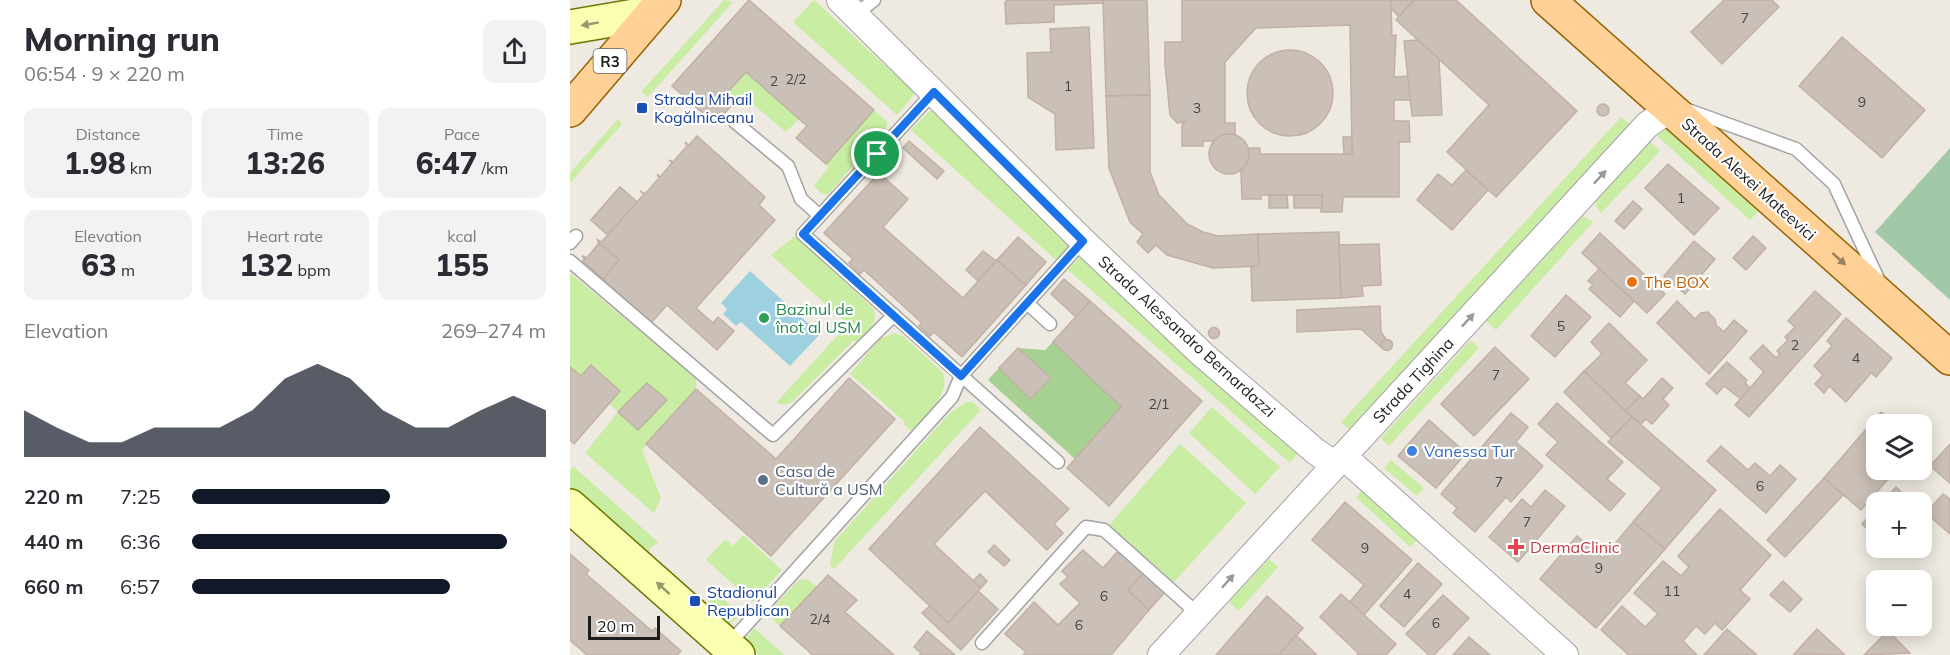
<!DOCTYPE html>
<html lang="en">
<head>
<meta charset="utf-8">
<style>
  body { margin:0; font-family:Mulish,sans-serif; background:#f2f2f3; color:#2b2b33; height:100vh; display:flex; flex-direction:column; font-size:22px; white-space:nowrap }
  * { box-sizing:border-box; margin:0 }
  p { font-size:20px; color:#7c7c81 }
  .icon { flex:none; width:33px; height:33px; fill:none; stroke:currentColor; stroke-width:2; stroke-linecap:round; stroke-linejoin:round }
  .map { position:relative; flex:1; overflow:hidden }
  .details { display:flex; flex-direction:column; background:#fff; width:570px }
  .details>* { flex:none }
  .buttons { position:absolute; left:1296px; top:414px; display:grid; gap:12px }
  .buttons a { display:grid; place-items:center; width:66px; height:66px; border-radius:12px; background:#fff; box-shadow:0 3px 15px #0003; font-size:30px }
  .scale { position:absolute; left:18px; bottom:15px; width:72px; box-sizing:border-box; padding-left:6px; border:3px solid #1c1c1c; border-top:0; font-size:16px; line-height:21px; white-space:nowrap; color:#1c1c1c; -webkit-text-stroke:4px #fff; paint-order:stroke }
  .pin { position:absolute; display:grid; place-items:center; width:51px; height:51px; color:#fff; margin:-26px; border:3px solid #fff; border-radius:50%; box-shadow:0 2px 6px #0007 }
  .round { display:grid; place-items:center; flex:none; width:63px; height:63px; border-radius:12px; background:#f2f2f3 }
  .head { display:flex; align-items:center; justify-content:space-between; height:102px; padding:0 24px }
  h1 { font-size:33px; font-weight:800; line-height:45px }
  .figures { display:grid; grid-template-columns:repeat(3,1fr); gap:9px; height:102px; padding:6px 24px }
  .figures div { display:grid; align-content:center; border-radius:12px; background:#f2f2f3; text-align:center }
  .figures b { font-size:30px; font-weight:800 }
  .figures small { font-size:16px; font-weight:400 }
  .figures p { font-size:16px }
  .chart { height:168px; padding:12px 24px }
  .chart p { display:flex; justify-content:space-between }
  .chart svg { width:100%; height:108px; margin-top:6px; fill:#111827; opacity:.7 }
  ul { padding:0 24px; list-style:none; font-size:20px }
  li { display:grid; grid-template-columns:96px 72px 1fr; align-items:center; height:45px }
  li i { height:15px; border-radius:8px; background:#111827 }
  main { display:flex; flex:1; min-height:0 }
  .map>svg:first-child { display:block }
  .grass { fill:#c8eda3 }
  .forest { fill:#a6d193 }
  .cemetery { fill:#a1c9a7 }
  .water { fill:#9ed1e0 }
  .building { fill:#cbc0b7; stroke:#c1b0a3; stroke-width:1.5 }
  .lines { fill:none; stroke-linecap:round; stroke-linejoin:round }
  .lane-casing { stroke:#a3a3a3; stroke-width:15 }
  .street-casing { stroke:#a3a3a3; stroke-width:28 }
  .secondary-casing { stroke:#6b7700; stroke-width:36 }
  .primary-casing { stroke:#956300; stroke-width:36 }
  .lane { stroke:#fff; stroke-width:12 }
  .street { stroke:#fff; stroke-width:26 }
  .secondary { stroke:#fafeb0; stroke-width:33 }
  .primary { stroke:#ffd196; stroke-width:33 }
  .oneway { fill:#96986d }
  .oneway2 { fill:#999 }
  .oneway3 { fill:#99805f }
  .route-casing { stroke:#fff; stroke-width:12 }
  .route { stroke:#1a73e8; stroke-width:8 }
  .transit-dot { fill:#1a4fb4; stroke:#fff; stroke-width:2 }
  .food-dot { fill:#e8710a; stroke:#fff; stroke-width:2 }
  .leisure-dot { fill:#2e9e5b; stroke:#fff; stroke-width:2 }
  .shop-dot { fill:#3f7fe0; stroke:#fff; stroke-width:2 }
  .service-dot { fill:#5c6f8a; stroke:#fff; stroke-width:2 }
  .health-dot { fill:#e0444e; stroke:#fff; stroke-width:2 }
  .labels { text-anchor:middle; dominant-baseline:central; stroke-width:4.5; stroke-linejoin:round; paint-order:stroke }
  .number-label { font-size:14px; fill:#484543 }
  .shield { fill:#fff; stroke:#606060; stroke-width:1.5 }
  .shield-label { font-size:15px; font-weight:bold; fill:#1c1c1c }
  .transit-label { font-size:16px; fill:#164399; stroke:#fff; text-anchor:start }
  .street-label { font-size:16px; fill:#1c1c1c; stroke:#fff }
  .food-label { font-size:16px; fill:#c56008; stroke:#fff; text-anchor:start }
  .leisure-label { font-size:16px; fill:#27864d; stroke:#fff; text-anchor:start }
  .shop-label { font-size:16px; fill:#366cbe; stroke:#fff; text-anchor:start }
  .service-label { font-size:16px; fill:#4e5e75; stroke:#fff; text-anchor:start }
  .health-label { font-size:16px; fill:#be3a42; stroke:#fff; text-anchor:start }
</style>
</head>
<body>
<main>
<section class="details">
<div class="head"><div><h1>Morning run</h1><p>06:54 · 9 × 220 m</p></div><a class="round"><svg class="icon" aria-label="share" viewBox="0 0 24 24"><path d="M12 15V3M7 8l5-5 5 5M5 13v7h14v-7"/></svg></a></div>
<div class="figures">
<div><p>Distance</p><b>1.98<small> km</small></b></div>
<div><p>Time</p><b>13:26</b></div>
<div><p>Pace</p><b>6:47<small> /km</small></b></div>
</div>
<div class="figures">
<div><p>Elevation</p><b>63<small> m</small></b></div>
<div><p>Heart rate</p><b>132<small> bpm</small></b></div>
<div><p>kcal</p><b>155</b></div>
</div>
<div class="chart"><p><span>Elevation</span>269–274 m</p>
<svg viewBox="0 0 160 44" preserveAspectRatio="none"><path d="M0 44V25L10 32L20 38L30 38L40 32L50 32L60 32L70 25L80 12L90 6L100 12L110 25L120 32L130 32L140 25L150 19L160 25V44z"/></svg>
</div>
<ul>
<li><b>220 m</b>7:25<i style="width:56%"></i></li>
<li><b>440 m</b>6:36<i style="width:89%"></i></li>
<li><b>660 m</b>6:57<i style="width:73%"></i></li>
</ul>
</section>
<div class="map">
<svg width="1380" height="655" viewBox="0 0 1380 655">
  <rect width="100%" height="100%" fill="#efeae1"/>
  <g class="grass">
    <polygon points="154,0 163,2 78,97 71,92"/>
    <polygon points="244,0 345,93 327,115 223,22"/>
    <polygon points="176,72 229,119 216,132 178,100 164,108 153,97"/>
    <polygon points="362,109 500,240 499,246 486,260 341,130"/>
    <polygon points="304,110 317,122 317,126 259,194 252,194 244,186 259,167 256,164"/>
    <polygon points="1051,117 1061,125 781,431 771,422"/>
    <polygon points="48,119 52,124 0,183 0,173"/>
    <polygon points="1095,129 1099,129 1192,208 1180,220 1086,135"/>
    <polygon points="1080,141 1090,151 1031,213 1026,206 1026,200"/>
    <polygon points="1013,216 1023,222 926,330 916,321"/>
    <path d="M225,236L303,308C309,323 298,331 288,341H283L222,402L215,405L206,403L276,326L273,320L201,255Z"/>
    <polygon points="513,254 730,451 720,463 498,270"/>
    <polygon points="0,273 126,378 126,389 72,450 91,498 84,513 15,453 48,412 39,404 50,391 21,365 11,376 0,367"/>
    <path d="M325,333L333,336L372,372C383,394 354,416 341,431L334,424L335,422L280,374L310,339Z"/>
    <polygon points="901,340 909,348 819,446 811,438"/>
    <polygon points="396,402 403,402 411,410 264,569 260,565 264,542 379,414"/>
    <polygon points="642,407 710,467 685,494 619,433"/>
    <polygon points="610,444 676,503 603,583 539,525"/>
    <polygon points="821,460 854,488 847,496 814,468"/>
    <polygon points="3,466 88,542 75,554 0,488 0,470"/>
    <polygon points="793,490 847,540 840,547 786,497"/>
    <polygon points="173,535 212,570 183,602 136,560 155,539 163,546"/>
    <polygon points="699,559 708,567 669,611 659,602"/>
    <polygon points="237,579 247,587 210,626 197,614 229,580"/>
    <polygon points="147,594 171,614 158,626 134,607"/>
    <polygon points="184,628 215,655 189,655 177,644 177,638"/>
  </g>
  <polygon class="forest" points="483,342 551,407 505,459 418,380 429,368 460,399 480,378 448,348 475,350"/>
  <polygon class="cemetery" points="1380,148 1380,300 1305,232"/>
  <polygon class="water" points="180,271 250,334 220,366 171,322 166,326 153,314 157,309 151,303"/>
  <g class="building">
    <polygon points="179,0 304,110 256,164 226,138 237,126 176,72 153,97 162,105 145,124 102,86"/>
    <polygon points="438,0 533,0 533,3 484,5 484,22 436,24 435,2"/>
    <polygon points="533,0 577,0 580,95 536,96"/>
    <polygon points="612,0 821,0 822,36 826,35 824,77 839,76 841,100 824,100 824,121 839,121 840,142 829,142 829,197 773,197 772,212 751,212 752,195 691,195 691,199 672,199 671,171 679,148 690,148 690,154 782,154 780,25 686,28 655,62 655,123 665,123 665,134 643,141 633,141 633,146 612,146 612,125 615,122 607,123 600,115 595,64 595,42 612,42"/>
    <polygon points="821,0 844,0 829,17 821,8"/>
    <polygon points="844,0 886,0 1007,111 926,197 877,152 919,105 826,20"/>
    <polygon points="1154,0 1202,0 1209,7 1152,64 1121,32"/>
    <polygon points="519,27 524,148 486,150 485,114 458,97 457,53 481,52 480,29"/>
    <polygon points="1272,37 1355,110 1312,158 1229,86"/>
    <polygon points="848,40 869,59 872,115 842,116 834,41"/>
    <circle cx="720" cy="93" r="43"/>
    <polygon points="580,95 580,172 589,195 617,224 633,232 648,236 688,234 689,266 643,268 597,255 586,245 578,253 567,242 573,234 560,222 539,168 536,96"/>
    <circle cx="1033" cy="110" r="6"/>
    <circle cx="659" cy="154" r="20"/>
    <polygon points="127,136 195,197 189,205 205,220 126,308 143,323 148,317 164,331 147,350 97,305 81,323 13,261 15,259 12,256 17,258 29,243 27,239 31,242 38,235 21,220 50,187 67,202 74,194 70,191 75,194 89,178 87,174 90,177 102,163 99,160 103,162 117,146 115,142 119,145"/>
    <polygon points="773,137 782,137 782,154 774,154"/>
    <polygon points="339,141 374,171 367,179 333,148"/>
    <polygon points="1098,164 1149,208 1124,235 1075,188"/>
    <polygon points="896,170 918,190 882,230 847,200 868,174 882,185"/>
    <polygon points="309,173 338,199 313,227 393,298 427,260 456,285 392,357 364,332 360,336 349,326 352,323 294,270 290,274 279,263 283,259 254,233"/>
    <polygon points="50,187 67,202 38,235 21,220"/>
    <polygon points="699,195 717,195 718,208 699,208"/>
    <rect x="724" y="195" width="28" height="13"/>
    <polygon points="1063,201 1072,209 1054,229 1045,221"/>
    <polygon points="769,232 771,298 682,301 681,266 689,266 688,234"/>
    <polygon points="1030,233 1095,294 1077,313 1012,253"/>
    <polygon points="1183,236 1196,248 1176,270 1163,258"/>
    <polygon points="448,237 476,262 456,285 427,260"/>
    <polygon points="1124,241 1145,259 1115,294 1094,276"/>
    <polygon points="29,243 49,260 33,279 13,261 15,259 12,256 17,258"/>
    <polygon points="809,244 811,285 792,286 793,296 771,298 769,245"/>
    <polygon points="413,251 426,261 408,281 396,270"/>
    <polygon points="1029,269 1064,301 1050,317 1019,289 1023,285 1018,281"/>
    <polygon points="494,279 520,301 506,317 481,294"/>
    <polygon points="1245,291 1271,314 1179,417 1165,405 1194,372 1180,358 1193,345 1206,358 1210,354 1207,351 1218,340 1215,337 1225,327 1218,321"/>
    <polygon points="996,295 1021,317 985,357 961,336"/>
    <polygon points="520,301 632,401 539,506 497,468 551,407 483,342"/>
    <polygon points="1107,301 1125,319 1131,313 1138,312 1145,319 1146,325 1154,332 1164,320 1177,331 1139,374 1087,323"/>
    <polygon points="810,306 811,332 816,339 812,343 812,348 791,329 727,332 727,310"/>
    <polygon points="1276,318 1322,358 1306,377 1301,373 1276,402 1259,386 1254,393 1245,384 1253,375 1244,366 1262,346 1257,341"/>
    <polygon points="1039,323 1077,360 1055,383 1070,396 1056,411 1014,371 1032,354 1021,342"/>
    <circle cx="644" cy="333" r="5.5"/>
    <circle cx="817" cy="345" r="5.5"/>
    <polygon points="925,347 959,379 904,436 871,404"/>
    <polygon points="448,348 481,378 460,399 429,368"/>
    <polygon points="1157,362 1177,380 1175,383 1180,388 1171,399 1154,386 1147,394 1136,384"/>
    <polygon points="21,365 50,391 4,444 0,440 0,367 11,376"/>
    <polygon points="1014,371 1062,417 1041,438 994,392"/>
    <polygon points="279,378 325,419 201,556 76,444 126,389 206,459"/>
    <polygon points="1092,378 1103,388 1093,399 1099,405 1082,424 1076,419 1071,424 1056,411 1070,396 1073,399"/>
    <polygon points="77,383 97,400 68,430 48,412"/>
    <polygon points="987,403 1053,462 1037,479 1055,494 1040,511 976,455 988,442 968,424"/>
    <polygon points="1311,412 1325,424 1306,424 1306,470 1326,470 1291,510 1254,478"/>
    <polygon points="941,413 958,427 946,442 973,466 941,502 936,497 905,532 883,513 887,508 871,494"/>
    <polygon points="1062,417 1146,490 1095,549 1063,522 1092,488 1038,442"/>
    <polygon points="859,420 896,453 866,488 828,456"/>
    <polygon points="410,427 499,509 484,524 493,533 477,550 415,491 364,544 411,588 378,623 299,549"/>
    <polygon points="1380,444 1380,483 1360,466"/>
    <polygon points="1151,446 1178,470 1185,463 1200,476 1210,465 1226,479 1196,513 1137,461"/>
    <polygon points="1254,478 1273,495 1215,557 1197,540"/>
    <polygon points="1326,487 1337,498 1333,502 1312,502"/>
    <polygon points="975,490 995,506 948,562 919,537 952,499 961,507"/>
    <polygon points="1373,494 1380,499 1380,534 1356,513"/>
    <polygon points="775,502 842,560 794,615 780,602 794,585 742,540"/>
    <polygon points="1306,508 1306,532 1304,535 1292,524"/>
    <polygon points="1150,509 1201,555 1170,590 1180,599 1152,630 1145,623 1135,634 1126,626 1113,641 1127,655 1059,655 1031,630 1052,606 1075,627 1088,614 1064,593 1093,561 1111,576 1119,567 1108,556"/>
    <polygon points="1063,522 1095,549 1026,628 970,579 1007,536 1033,558"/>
    <polygon points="424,545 440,560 434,566 418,552"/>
    <polygon points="513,550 533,568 548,551 573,573 558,590 579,610 541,655 453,655 456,652 435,634 464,602 488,625 510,603 490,584 498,577 492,571"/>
    <polygon points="0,554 19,570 16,574 82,631 85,628 111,651 107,655 17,655 0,640"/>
    <polygon points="848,563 872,584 834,627 810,606"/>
    <polygon points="573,573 595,592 579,610 558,590"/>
    <polygon points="410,574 417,581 411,588 403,581"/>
    <polygon points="258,575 287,600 275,612 324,655 243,655 210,626"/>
    <polygon points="1213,581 1232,599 1220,612 1200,595"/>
    <polygon points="408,591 428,609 391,650 352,613 360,606 378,623"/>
    <polygon points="771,594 826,644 816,655 787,655 788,653 750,617"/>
    <polygon points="873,595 899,618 864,655 859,655 836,634"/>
    <polygon points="697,596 733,628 709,655 646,655"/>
    <polygon points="1157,629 1187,655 1134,655"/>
    <polygon points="1247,629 1275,655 1224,654"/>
    <polygon points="357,631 385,655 349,655 351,653 344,647"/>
    <polygon points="1318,631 1340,653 1294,655"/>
    <polygon points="726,635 747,655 709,655"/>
    <polygon points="899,637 920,655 883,655"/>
  </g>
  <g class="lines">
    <g class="lane-casing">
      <g id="lane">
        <polyline points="285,15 304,0"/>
        <polyline points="364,92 233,234 488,462"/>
        <polyline points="1115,109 1226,149 1264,184 1309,281"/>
        <polyline points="165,122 218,166 231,199 250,216"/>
        <polyline points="0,243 6,236"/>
        <polyline points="0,261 203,435 324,315"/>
        <polyline points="457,303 480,324"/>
        <polyline points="412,643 516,527 534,530 628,614"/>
        <polyline points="158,645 382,397 391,376 513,241"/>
      </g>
    </g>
    <g class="street-casing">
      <g id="street">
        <polyline points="270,0 513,241 632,354 745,451 765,465"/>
        <polyline points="773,456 995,655"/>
        <polyline points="591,655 1077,125 1100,109"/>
      </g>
    </g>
    <g class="secondary-casing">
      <g id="secondary">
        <polyline points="0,27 82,13"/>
        <polyline points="0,506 168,655"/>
      </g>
    </g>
    <g class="primary-casing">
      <g id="primary">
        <polyline points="978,0 1380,358"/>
        <polyline points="0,110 94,0"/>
      </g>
    </g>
    <use href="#lane" class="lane"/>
    <use href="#street" class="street"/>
    <use href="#secondary" class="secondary"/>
    <use href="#primary" class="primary"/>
  </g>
  <defs><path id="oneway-solid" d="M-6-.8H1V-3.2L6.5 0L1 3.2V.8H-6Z" transform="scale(1.5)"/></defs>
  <g class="oneway">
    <use href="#oneway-solid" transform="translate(20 24) rotate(170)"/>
    <use href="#oneway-solid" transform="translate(93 588) rotate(-138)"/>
  </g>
  <g class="oneway2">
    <use href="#oneway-solid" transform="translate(1030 177) rotate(-47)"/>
    <use href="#oneway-solid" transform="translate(898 320) rotate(-47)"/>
    <use href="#oneway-solid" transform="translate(658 581) rotate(-48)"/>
  </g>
  <use class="oneway3" href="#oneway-solid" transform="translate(1269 259) rotate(42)"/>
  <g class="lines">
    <g class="route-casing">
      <polygon id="route" points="364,92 513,241 391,376 233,234"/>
    </g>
    <use href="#route" class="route"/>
  </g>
  <g class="transit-dot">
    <rect x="66" y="102" width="12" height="12" rx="3"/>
    <rect x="119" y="595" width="12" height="12" rx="3"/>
  </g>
  <circle class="food-dot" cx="1062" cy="282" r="6"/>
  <circle class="leisure-dot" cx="194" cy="318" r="6"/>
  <circle class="shop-dot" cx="842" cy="451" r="6"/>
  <circle class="service-dot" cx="193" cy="480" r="6"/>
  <path class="health-dot" d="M943 538h6v6h6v6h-6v6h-6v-6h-6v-6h6z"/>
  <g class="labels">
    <g class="number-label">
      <text x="1175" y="18">7</text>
      <text x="226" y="79">2/2</text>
      <text x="204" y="81">2</text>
      <text x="498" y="86">1</text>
      <text x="1292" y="102">9</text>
      <text x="627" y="108">3</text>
      <text x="1111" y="198">1</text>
      <text x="991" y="326">5</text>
      <text x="1225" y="345">2</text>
      <text x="1286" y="358">4</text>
      <text x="926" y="375">7</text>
      <text x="589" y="404">2/1</text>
      <text x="929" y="482">7</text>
      <text x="1190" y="486">6</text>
      <text x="957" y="522">7</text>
      <text x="795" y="548">9</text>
      <text x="1029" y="568">9</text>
      <text x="1102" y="591">11</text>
      <text x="837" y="594">4</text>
      <text x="534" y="596">6</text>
      <text x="250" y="619">2/4</text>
      <text x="866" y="623">6</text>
      <text x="509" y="625">6</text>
    </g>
    <rect class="shield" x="23.5" y="49" width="33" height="24" rx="4.5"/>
    <g class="shield-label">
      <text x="40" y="61">R3</text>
    </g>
    <g class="transit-label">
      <text x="84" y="99">Strada Mihail<tspan x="84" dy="18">Kogălniceanu</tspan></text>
      <text x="137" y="592">Stadionul<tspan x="137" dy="18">Republican</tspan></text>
    </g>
    <g class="street-label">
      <text transform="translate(1179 179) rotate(42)">Strada Alexei Mateevici</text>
      <text transform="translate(617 336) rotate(42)">Strada Alessandro Bernardazzi</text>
      <text transform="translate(843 380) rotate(-47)">Strada Tighina</text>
    </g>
    <g class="food-label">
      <text x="1074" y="282">The BOX</text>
    </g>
    <g class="leisure-label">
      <text x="206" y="309">Bazinul de<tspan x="206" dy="18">înot al USM</tspan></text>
    </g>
    <g class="shop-label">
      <text x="854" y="451">Vanessa Tur</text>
    </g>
    <g class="service-label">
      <text x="205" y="471">Casa de<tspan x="205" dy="18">Cultură a USM</tspan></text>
    </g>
    <g class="health-label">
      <text x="960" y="547">DermaClinic</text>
    </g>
  </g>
</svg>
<div class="buttons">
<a><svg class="icon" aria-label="layers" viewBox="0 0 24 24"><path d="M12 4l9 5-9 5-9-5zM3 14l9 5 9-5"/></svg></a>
<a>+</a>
<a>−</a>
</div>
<div class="scale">20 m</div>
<div class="pin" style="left:307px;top:154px;background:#1e9e55"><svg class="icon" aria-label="arrive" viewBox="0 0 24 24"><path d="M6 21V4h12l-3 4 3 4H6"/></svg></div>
</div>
</main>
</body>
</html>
